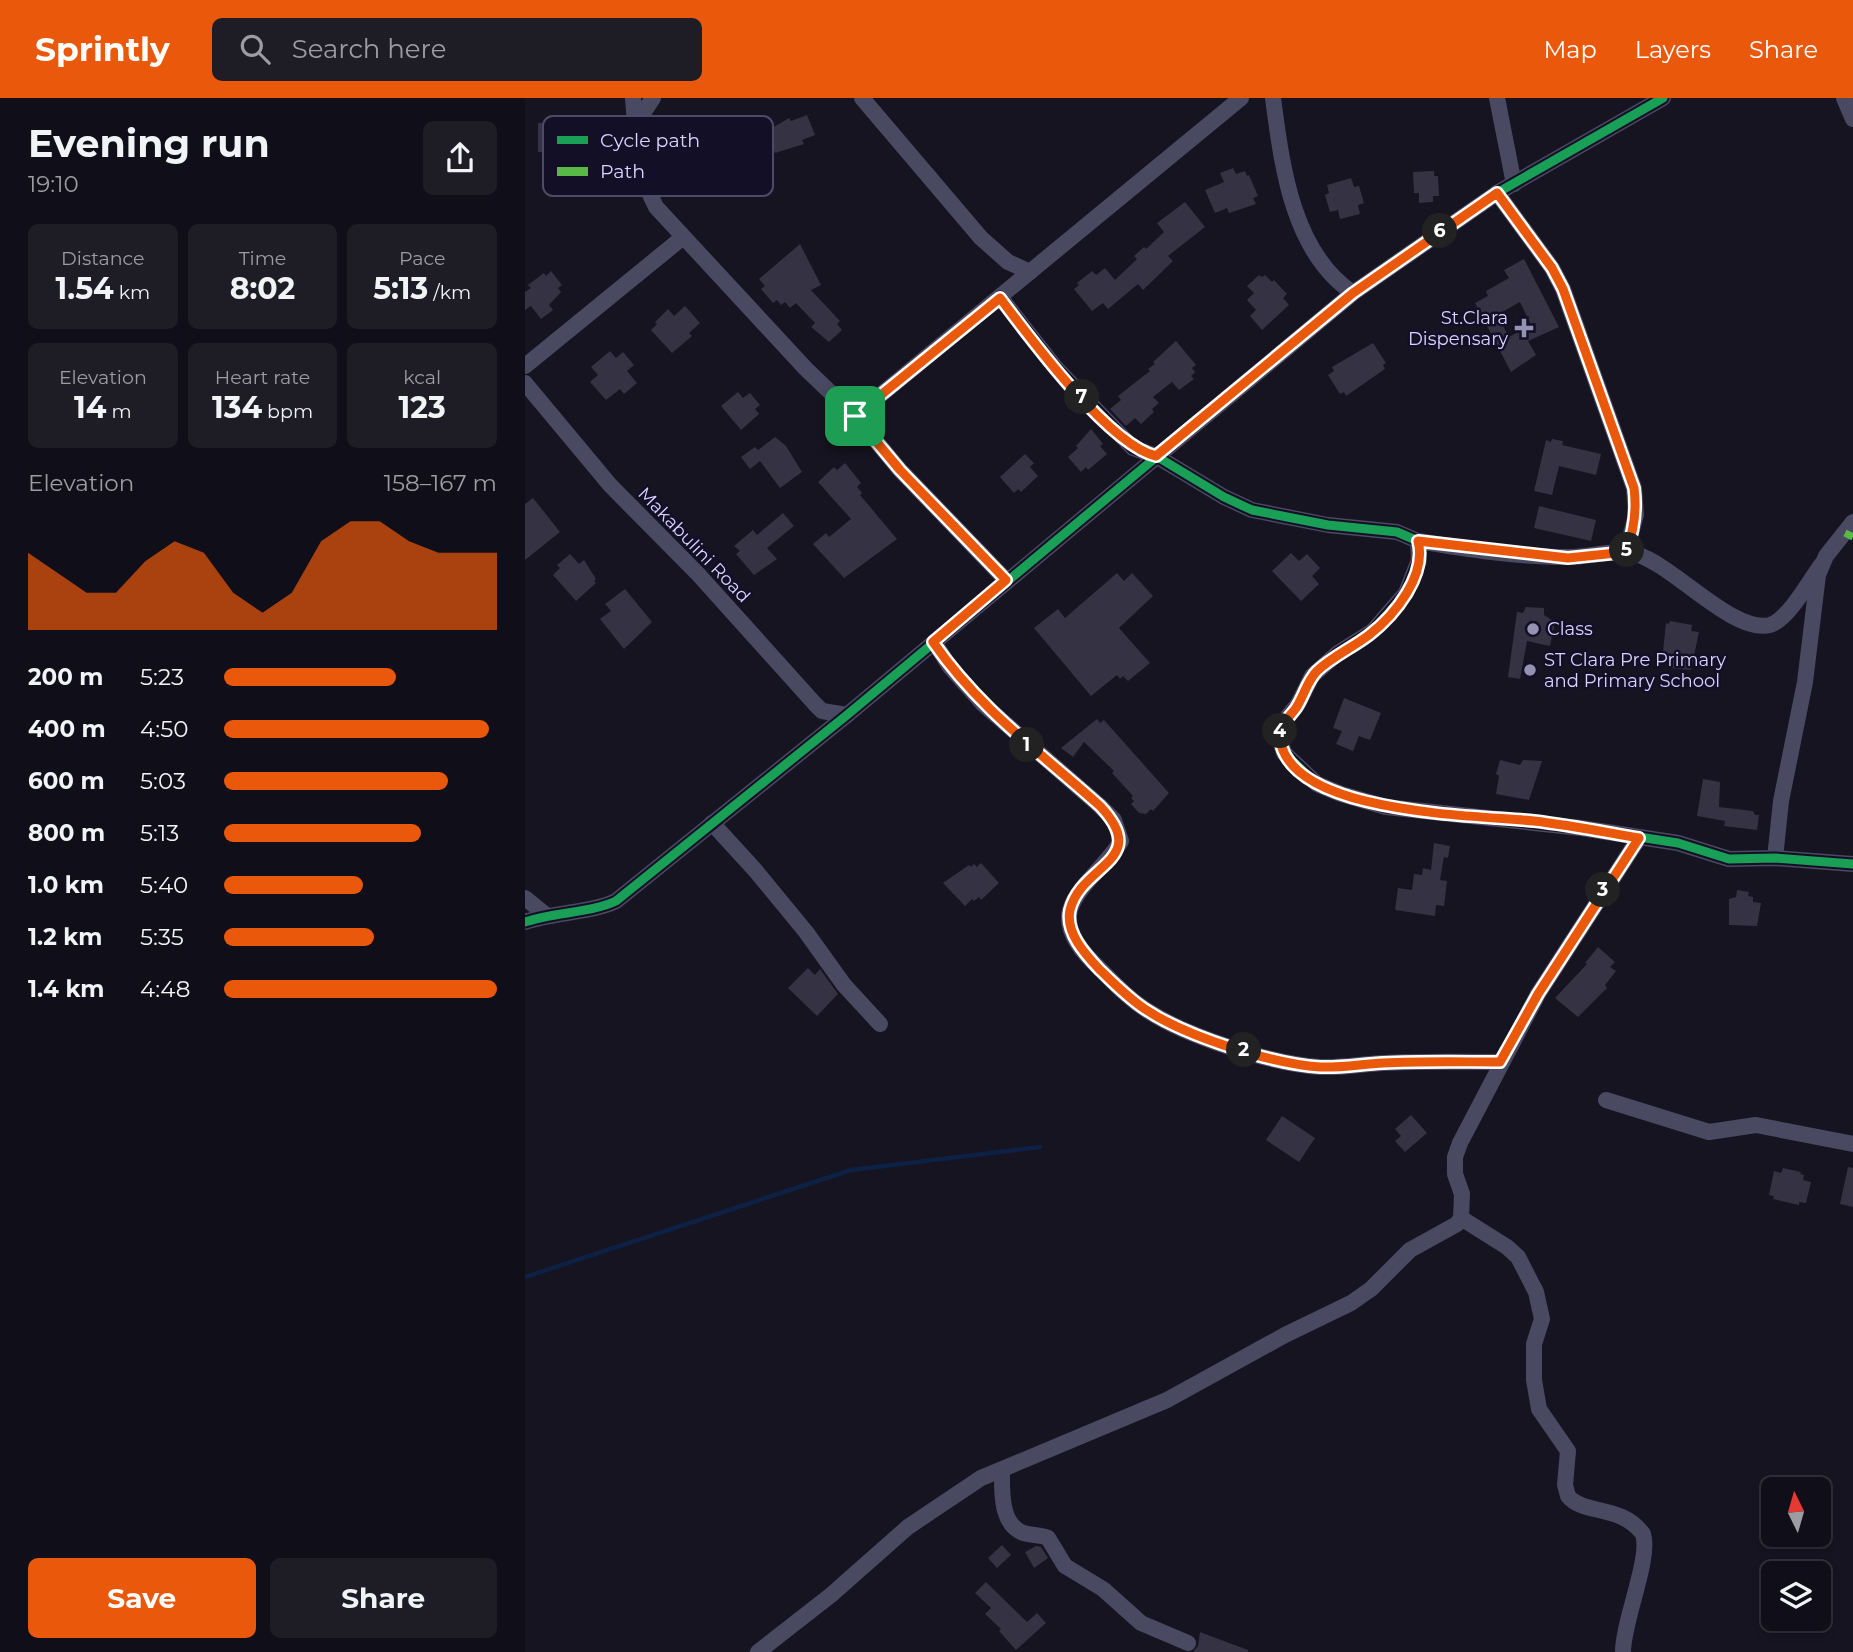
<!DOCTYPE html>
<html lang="en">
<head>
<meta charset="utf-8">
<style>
  body { margin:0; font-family:Montserrat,sans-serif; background:#1e1d26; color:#f1f3f6; height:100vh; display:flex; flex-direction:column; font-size:26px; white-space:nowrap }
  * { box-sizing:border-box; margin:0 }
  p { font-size:23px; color:#9c9ca2 }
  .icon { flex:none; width:38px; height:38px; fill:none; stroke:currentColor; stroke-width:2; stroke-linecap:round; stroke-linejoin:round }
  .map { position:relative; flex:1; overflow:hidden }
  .side { display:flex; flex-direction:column; background:#100f19; width:525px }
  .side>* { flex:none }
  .needle { width:46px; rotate:355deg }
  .fabs { position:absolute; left:1236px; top:1379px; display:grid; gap:14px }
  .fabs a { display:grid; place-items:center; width:70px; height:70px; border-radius:10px; background:#100f19; box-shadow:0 4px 10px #0003,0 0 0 2px #302f38; font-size:35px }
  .pin { position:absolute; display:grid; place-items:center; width:60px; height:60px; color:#fff; margin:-30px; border-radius:14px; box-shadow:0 4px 10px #0006 }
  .km { position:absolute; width:35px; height:35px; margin:-18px; border-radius:50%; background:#222; color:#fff; font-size:19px; line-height:35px; text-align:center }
  .round { display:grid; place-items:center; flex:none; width:74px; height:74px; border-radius:10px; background:#1e1d26 }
  .headline { display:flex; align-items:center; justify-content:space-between; height:119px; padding:0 28px }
  h1 { font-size:38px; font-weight:700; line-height:52px }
  .metrics { display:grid; grid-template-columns:repeat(3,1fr); gap:10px; height:119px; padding:7px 28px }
  .metrics div { display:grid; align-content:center; border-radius:10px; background:#1e1d26; text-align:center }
  .metrics b { font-size:30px; font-weight:700 }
  .metrics small { font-size:19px; font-weight:400 }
  .metrics p { font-size:19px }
  .chart { height:196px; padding:14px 28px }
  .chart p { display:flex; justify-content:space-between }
  .chart svg { width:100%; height:126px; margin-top:7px; fill:#ea580c; opacity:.7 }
  .action { display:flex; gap:14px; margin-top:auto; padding:14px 28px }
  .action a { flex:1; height:80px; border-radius:10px; background:#ea580c; color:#fff; font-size:28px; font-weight:700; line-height:80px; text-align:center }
  .action a+a { background:#1e1d26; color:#f1f3f6 }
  ul { padding:0 28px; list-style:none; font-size:23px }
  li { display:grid; grid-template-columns:112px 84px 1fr; align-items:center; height:52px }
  li i { height:18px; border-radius:9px; background:#ea580c }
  header { display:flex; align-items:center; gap:42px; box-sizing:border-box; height:98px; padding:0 35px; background:#ea580c; color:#fff }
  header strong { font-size:33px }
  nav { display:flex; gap:38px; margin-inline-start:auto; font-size:24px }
  .search { width:490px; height:63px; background:#1e1d26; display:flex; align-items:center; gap:18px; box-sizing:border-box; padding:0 24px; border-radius:10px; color:#9c9ca2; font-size:26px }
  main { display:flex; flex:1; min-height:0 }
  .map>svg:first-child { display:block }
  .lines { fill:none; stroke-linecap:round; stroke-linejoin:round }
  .stream { stroke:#0d2144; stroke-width:4.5 }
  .building { fill:#343243; fill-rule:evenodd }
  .minor { stroke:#4a4962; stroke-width:16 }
  .quiet { stroke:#58b947; stroke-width:7; stroke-dasharray:14 7; stroke-linecap:butt }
  .cycleway-casing { stroke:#130f26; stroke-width:13 }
  .cycleway { stroke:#1a9f57; stroke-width:9 }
  .route-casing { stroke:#fff; stroke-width:14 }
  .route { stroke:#ea580c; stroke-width:9 }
  .poi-dot { fill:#9591b1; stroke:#130f26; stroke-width:2.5 }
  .labels { text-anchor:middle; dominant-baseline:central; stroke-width:5; stroke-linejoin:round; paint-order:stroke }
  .poi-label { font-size:18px; fill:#d9d4ff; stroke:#130f26; text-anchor:start }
  .street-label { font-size:18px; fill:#d9d4ff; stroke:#130f26 }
  .key { fill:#130f26; stroke:#4e4a67; stroke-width:2 }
  .key-label { font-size:19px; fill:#d9d4ff }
</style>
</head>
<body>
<header>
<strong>Sprintly</strong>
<div class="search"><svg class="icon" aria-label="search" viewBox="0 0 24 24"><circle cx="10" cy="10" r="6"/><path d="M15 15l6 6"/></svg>Search here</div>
<nav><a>Map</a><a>Layers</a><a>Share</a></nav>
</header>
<main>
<section class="side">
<div class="headline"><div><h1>Evening run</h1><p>19:10</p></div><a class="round"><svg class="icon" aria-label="share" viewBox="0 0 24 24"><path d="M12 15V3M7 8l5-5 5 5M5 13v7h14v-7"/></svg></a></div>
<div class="metrics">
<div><p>Distance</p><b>1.54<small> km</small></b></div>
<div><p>Time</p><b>8:02</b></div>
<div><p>Pace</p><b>5:13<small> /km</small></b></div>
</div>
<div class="metrics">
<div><p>Elevation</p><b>14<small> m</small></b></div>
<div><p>Heart rate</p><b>134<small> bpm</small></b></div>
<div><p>kcal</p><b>123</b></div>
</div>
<div class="chart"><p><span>Elevation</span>158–167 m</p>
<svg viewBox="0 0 160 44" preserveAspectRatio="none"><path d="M0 44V17L10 24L20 31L30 31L40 20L50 13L60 17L70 31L80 38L90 31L100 13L110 6L120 6L130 13L140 17L150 17L160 17V44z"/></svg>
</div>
<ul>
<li><b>200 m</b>5:23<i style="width:63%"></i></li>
<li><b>400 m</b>4:50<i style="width:97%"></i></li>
<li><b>600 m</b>5:03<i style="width:82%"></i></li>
<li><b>800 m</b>5:13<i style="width:72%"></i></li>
<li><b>1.0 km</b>5:40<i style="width:51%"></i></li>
<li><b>1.2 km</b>5:35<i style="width:55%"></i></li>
<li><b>1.4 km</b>4:48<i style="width:100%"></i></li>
</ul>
<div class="action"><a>Save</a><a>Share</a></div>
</section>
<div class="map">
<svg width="1328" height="1554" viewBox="0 0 1328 1554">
  <rect width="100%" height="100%" fill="#161421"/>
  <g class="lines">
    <polyline class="stream" points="0,1179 326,1072 515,1049"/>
  </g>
  <g class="building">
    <polygon points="282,17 290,37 277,42 279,46 250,55 243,37 249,35 247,30 264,20 266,23"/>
    <polygon points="13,25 33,25 33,34 39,34 39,54 13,54"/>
    <polygon points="708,70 711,76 720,73 722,78 724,77 733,98 728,100 731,106 704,115 702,110 690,115 680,92 699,84 695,75"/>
    <polygon points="909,73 909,78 913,78 914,98 908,98 908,104 894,105 894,95 889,95 888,74"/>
    <polygon points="826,80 829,89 834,88 839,105 833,107 835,116 815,121 813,112 805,114 800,97 804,95 802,87"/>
    <polygon points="660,104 680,129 643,158 648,163 618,192 613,186 583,211 578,205 567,213 549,191 554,187 552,185 567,173 571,177 580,170 590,182 612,161 609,158 619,149 621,151 639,134 632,125"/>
    <polygon points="275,146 296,187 286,192 315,223 312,226 317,232 304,244 286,229 290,225 271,205 265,210 260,204 256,207 252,202 248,205 236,191 240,188 234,181"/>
    <path d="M999,161L1034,229L1003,243L1011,257L986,274L950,205L963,198L961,193L984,180L979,172ZM995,204L1006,227L984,239L972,217Z"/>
    <polygon points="26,173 37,187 33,190 36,194 24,207 28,212 16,221 6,208 0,212 0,194 6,190 3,187 19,175 21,178"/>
    <polygon points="734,177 737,179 740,177 747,184 749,182 762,196 758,200 764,207 737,232 725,218 731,212 722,202 729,195 722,188"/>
    <polygon points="160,208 175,225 164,235 167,238 147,255 126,232 132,226 130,224 143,211 149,218"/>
    <polygon points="651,243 671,267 667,270 670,274 666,278 669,281 654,292 647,284 628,299 634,305 627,311 629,314 616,326 610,320 601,328 585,311 596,302 593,298 625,273 623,271 630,266 628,264"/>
    <polygon points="848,245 861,265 858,267 860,271 821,298 819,294 815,296 803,277 809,273 807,269"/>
    <polygon points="85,253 91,260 98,254 109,267 102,273 112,285 99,296 95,291 81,302 65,284 73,277 66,269"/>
    <polygon points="213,294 218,300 225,295 235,307 230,311 234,316 216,332 196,308"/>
    <polygon points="566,331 578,346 575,348 582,356 563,372 561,369 556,374 543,359 553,350 551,348"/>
    <polygon points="250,339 261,348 277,374 255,390 235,363 225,371 216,359 230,349 233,352"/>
    <polygon points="1027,341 1038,343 1037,347 1076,356 1071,377 1034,368 1027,397 1009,393 1021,342 1026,344"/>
    <polygon points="500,356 509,365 505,369 513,378 496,394 493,391 489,395 475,379"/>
    <polygon points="320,365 336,385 332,389 337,395 335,397 372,441 319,480 288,446 301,435 304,439 326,421 293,384 309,369 312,372"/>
    <polygon points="8,400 35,434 0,462 0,406"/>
    <polygon points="1014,408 1071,422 1066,443 1009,430"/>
    <polygon points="258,415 269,428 242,450 252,461 229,477 211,456 215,453 209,448 228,432 232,437"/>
    <polygon points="766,455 774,463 782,456 795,470 787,478 794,486 776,503 747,473"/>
    <polygon points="45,456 54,466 59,462 71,481 69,483 71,485 51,503 28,477 35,470 32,467"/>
    <polygon points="592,475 599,483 607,475 628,498 594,530 625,565 603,583 598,578 595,581 592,577 566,598 509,530 533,511 540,520"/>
    <polygon points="100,491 127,524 99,551 75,521 86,513 80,506"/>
    <polygon points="1001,509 1019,510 1019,517 1030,524 1025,548 1002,543 995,581 983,579 992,514 998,515"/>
    <polygon points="1145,523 1167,527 1166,533 1174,534 1166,572 1145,570 1146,564 1137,563 1141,525 1144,526"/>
    <polygon points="819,600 856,615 845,642 834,638 828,653 811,646 817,633 808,630"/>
    <polygon points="572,621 575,625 579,622 644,695 628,713 626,711 621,716 614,715 606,706 609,703 606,700 608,698 587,675 589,673 559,644 548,659 536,650"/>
    <polygon points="975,662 995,667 998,662 1017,663 1004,702 971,696 974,678 971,676"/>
    <polygon points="1178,681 1195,684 1194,709 1228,713 1230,717 1234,717 1232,732 1199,728 1200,723 1172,718"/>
    <polygon points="909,745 925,748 923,760 919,759 915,782 922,783 919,808 911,807 910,818 870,812 873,790 887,792 889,776 897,777 898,770 906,772"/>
    <polygon points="456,765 474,785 456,802 454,799 449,803 447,801 440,808 418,785 444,767 446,769 449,766 452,769"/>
    <polygon points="1212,792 1224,794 1223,798 1228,799 1228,804 1236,805 1232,828 1204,827 1204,801 1211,799"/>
    <polygon points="1073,849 1090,864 1085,869 1091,873 1080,887 1082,890 1053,919 1030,900 1062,866 1060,865"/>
    <polygon points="283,870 290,877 295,871 313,896 292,918 263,890"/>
    <polygon points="886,1017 902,1035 880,1054 870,1043 876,1038 870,1031"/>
    <polygon points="757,1018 790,1040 774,1064 741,1042"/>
    <polygon points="1323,1069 1328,1070 1328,1109 1315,1106"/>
    <polygon points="1258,1070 1276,1074 1275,1076 1279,1077 1278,1082 1286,1084 1281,1105 1274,1104 1274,1107 1248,1101 1249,1098 1244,1097 1249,1073 1256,1075"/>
    <polygon points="477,1447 486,1457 472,1470 463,1460"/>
    <polygon points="511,1448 516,1449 523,1460 509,1470 500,1454"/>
    <polygon points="461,1484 502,1524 512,1515 521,1525 491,1552 474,1533 476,1531 460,1516 466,1510 450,1495"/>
    <polygon points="675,1534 723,1552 723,1554 668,1554 673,1548"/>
  </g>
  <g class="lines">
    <g class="minor">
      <path d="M108,0C111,38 113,75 131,109L281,271L330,318L375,372L481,482"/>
      <polyline points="337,0 456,140 483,164 505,174"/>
      <path d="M748,0C757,68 767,154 828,195"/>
      <polyline points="972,0 989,86"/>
      <polyline points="1319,0 1328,21"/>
      <polyline points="110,27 128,0"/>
      <polyline points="972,95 1027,170 1038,191 1109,390 1111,417 1101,454"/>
      <polyline points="475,199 530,269 608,350 631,358 699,399 727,412 803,427 872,434 893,443 894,462 881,495 848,533 813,555 787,578 773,606 756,627 754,639 759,655 792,686 816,696 861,709 1056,730 1153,745 1204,761 1250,760 1328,766"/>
      <polyline points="0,268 157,140"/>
      <polyline points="0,285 85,387 173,476 290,606 297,613 322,617"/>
      <polyline points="330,318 716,0"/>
      <path d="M893,443C941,451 992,459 1041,459C1063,460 1090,450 1111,456C1150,468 1208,536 1245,527C1263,522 1285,482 1296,467"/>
      <path d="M409,544L425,569L458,606L575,708L589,722L596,743C583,766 552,788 545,812C539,835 560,857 575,871C590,886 605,902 623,913C663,939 747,966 795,969C816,970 837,966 858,965C897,963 936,964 976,964"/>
      <polyline points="187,725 230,772 281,834 319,887 355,926"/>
      <polyline points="1250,760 1256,703 1280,584 1293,477 1301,458 1328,424"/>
      <polyline points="0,800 21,817"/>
      <path d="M0,824C29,814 66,815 91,803L322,617L828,195L972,95L1138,0"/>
      <polyline points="1081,1002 1184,1034 1231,1027 1328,1046"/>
      <path d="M936,1120L982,1149L993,1159L1011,1194L1017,1221L1009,1246V1282L1014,1311L1043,1353L1040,1387L1043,1398C1058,1417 1096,1406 1118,1436C1126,1460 1098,1523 1098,1554"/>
      <path d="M477,1372C477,1391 475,1424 496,1434C504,1438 515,1436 523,1440L540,1468L578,1491L616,1525L663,1545"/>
      <polyline points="233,1554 306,1497 383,1429 456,1380 642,1302 760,1237 826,1205 846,1191 885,1152 932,1126 936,1120 937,1096 930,1076 930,1059 935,1045 1013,896 1114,740"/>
    </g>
    <polyline class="quiet" points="1320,435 1328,439"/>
    <g class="cycleway-casing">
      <g id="cycleway">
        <polyline points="475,199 530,269 608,350 631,358 699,399 727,412 803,427 872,434 893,443 894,462 881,495 848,533 813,555 787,578 773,606 756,627 754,639 759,655 792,686 816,696 861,709 1056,730 1153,745 1204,761 1250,760 1328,766"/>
        <path d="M0,824C29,814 66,815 91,803L322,617L828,195L972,95L1138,0"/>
      </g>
    </g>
    <use href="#cycleway" class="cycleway"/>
  </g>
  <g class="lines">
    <g class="route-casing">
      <path id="route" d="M972,95L1027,170L1038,191L1109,390C1112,413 1109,433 1101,454L1043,460L893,443C902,477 870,517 844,537C827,550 808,558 792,573C782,583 779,598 771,610C764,620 753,627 755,641C765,717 952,717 1009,723C1044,727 1079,734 1114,740L1013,896L975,964C936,964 897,963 858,965C837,966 816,970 795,969C748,966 663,939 623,913C605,902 590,886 575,872C561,857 540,835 545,812C556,766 627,763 575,708C516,655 454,611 408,544L481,482L375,372L330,318L475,200C505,240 584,347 631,358L828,195Z"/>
    </g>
    <use href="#route" class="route"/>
  </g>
  <g class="poi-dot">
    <path d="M995.5 219.5h7v7h7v7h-7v7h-7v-7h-7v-7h7z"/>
    <circle cx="1008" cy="531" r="7"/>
    <circle cx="1005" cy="572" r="7"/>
  </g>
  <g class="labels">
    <g class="poi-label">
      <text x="983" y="220" text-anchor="end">St.Clara<tspan x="983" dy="21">Dispensary</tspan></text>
      <text x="1022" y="531">Class</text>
      <text x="1019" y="562">ST Clara Pre Primary<tspan x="1019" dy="21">and Primary School</tspan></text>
    </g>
    <g class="street-label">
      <text transform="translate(169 447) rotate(46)">Makabulini Road</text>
    </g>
  </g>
  <rect x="18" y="18" width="230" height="80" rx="10" class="key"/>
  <rect x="32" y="38" width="31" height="8" fill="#1a9f57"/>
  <rect x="32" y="69" width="31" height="9" fill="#58b947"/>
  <g class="key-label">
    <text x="75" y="49">Cycle path</text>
    <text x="75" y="80">Path</text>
  </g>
</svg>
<div class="fabs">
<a><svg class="needle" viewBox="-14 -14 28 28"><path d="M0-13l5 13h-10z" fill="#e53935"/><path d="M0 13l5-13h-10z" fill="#9c9ca2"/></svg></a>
<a><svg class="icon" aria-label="layers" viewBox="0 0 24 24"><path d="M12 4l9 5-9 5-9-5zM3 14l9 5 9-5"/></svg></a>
</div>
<div class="pin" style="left:330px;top:318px;background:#1e9e55"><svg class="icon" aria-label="arrive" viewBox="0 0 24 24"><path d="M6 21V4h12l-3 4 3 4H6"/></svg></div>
<b class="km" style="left:502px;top:647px">1</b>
<b class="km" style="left:719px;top:952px">2</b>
<b class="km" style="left:1078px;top:792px">3</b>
<b class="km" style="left:755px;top:633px">4</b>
<b class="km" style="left:1102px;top:452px">5</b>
<b class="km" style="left:915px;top:133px">6</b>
<b class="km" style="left:557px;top:299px">7</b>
</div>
</main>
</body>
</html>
